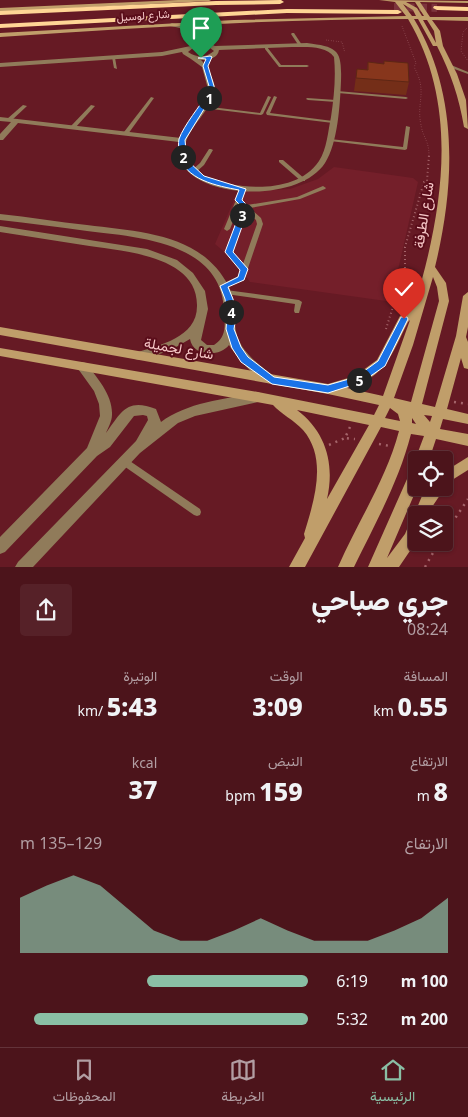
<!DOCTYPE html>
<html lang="ar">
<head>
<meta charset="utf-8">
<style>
  body { margin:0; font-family:"Noto Sans",Vazirmatn,sans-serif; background:#562128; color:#f1f3f6; direction:rtl; height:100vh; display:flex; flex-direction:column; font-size:19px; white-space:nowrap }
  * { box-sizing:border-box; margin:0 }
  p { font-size:16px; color:#b29ea3 }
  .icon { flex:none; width:28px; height:28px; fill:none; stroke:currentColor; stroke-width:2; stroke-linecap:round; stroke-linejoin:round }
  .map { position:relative; height:567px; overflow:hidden; direction:ltr }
  .sheet { display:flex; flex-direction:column; background:#4c141b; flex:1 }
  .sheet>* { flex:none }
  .tools { position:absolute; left:408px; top:451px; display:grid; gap:10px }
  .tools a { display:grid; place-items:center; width:45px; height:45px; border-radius:5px; background:#4c141b; box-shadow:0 1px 4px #0004,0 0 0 1px #63333a; font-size:25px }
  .pin { position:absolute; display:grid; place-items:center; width:42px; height:42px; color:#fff; margin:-51px -21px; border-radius:50% 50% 50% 0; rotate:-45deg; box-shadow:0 0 5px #0007 }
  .pin .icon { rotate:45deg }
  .km { position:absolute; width:25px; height:25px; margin:-12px; border-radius:50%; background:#222; color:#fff; font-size:14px; line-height:25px; text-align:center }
  .round { display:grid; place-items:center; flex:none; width:52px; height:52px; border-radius:5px; background:#562128 }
  .headline { display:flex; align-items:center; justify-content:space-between; height:85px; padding:0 20px }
  h1 { font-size:28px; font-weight:800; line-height:38px }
  .stats { display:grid; grid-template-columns:repeat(3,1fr); gap:8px; height:85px; padding:5px 20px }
  .stats div { display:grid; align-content:center }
  .stats b { font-size:25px; font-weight:800 }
  .stats small { font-size:14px; font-weight:400 }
  .stats p { font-size:14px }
  .chart { height:140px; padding:10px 20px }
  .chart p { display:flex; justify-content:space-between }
  .chart svg { width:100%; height:90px; margin-top:5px; fill:#8abfa5; opacity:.7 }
  ul { padding:0 20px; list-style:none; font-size:16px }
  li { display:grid; grid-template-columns:80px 60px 1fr; align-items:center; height:38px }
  li i { height:12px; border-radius:6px; background:#8abfa5 }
  .tab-bar { display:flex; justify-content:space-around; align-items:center; height:70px; border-top:1px solid #63333a; background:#4c141b; font-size:14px; color:#b29ea3 }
  .tab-bar a { display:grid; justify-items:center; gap:2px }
  .tab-bar .on { color:#8abfa5 }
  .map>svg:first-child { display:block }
  .built { fill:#741f2a }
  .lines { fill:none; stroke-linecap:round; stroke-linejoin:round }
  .highway-tunnel { stroke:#7c343c; stroke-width:8; stroke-dasharray:8 4.5; stroke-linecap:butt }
  .path-far2 { stroke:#a4646a; stroke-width:1; stroke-dasharray:0.5 2; stroke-linecap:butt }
  .path-far1 { stroke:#a4646a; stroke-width:2; stroke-dasharray:1 3; stroke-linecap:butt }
  .path { stroke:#a4646a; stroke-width:2.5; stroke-dasharray:2 5; stroke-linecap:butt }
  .lane { fill:#907b5a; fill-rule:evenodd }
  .street { fill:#907b5a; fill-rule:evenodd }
  .secondary { fill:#c09e6a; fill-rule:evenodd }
  .highway { fill:#ffd595; fill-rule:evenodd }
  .wall { fill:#742e18 }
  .building { fill:#87361c; stroke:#5e2614 }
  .route { fill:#1a73e8; stroke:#fff }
  .labels { text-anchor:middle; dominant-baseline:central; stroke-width:4; stroke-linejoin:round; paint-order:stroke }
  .far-street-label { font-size:11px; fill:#f6c7c7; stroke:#5a0d1a }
  .street-label { font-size:14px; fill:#f6c7c7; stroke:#5a0d1a }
</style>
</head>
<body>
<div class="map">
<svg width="468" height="567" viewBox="0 0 468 567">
  <rect width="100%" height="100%" fill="#661a24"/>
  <polygon class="built" points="334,167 413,178 418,182 393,292 388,291 386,301 250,282 234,260 215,244 238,191 257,191 290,189 318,179"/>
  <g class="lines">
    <polyline class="highway-tunnel" points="394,7 437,8"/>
    <g class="path-far2">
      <path d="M402,26L416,63L414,67C428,92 416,102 421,125C423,138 429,140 429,156"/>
      <polyline points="467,28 463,32 461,51 468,61"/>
      <polyline points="326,40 342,42 345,53"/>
    </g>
    <polyline class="path-far1" points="386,329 405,268 405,247 424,182 427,181 429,155"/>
    <g class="path">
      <polyline points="454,402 468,404"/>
      <polyline points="350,427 345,438 355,439"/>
      <polyline points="379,444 390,446"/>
      <polyline points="329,445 345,438"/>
      <polyline points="436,454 451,458"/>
      <polyline points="444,535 468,499"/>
      <polyline points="425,567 439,542"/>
    </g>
    <g class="lane">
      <polygon points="292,33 294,33 302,45 301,46 299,46 291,34"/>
      <polygon points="265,47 267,47 281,65 307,65 309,66 307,67 279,67 265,49"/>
      <polygon points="112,57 115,58 117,69 114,68"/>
      <polygon points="449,65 451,65 468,72 468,74 449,67"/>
      <polygon points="337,91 406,97 408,98 406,99 338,93 337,93"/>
      <polygon points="268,96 271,97 263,114 261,115 203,108 201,107 203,106 260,113"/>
      <polygon points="274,96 277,97 270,113 333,121 335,122 333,123 267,115 266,113"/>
      <polygon points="151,97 154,98 128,134 124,134 124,132"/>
      <polygon points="307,98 336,100 338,101 336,102 308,100 306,99"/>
      <polygon points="23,105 27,106 11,121 7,121 7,119"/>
      <polygon points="91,105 95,106 75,128 71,128 71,126"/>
      <polygon points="406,126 410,127 407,149 405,150 330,141 328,140 330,139 403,147"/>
      <polygon points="209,149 211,149 213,150 204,165 195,173 191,173 191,171 200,163"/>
      <polygon points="279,160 283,160 305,179 305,181 301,181 279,162"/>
      <path d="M323,186L326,188L325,189L300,199L250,208L261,218L263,224L245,277L244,278L226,288H222L221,286L222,284L239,276L241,270L226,252L242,207L240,204L230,229L227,231L224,229L241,188L243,187L246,189L241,200L247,205L297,197ZM246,211L256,220L257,224L243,264L232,252Z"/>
      <polygon points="224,290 226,290 299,300 302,302 299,313 295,313 294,311 295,304 226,294 223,292"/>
      <polygon points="124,457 200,509 201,512 200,515 197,516 194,515 121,464 120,461 121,458"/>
    </g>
    <g class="street">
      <path d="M172,23L192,28L202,40L215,46L307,43C338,47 342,50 341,81C340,104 338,143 325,163C296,208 168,199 179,142L18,123L3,140H0V134L11,122L0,121V117L181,138L204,102L208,89L202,67L191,59L183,54L182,52L162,56L0,67V63L162,52L200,44C186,30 191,30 170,26V24ZM202,47L210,48L214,51C206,58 197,58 188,52L193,48ZM292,47C305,47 326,45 334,57C336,77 334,97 331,117C328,131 327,149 319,161C303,185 269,189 243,186C225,184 203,180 191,165C169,139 212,115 215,90C215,85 213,80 211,76C209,69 206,65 201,60C209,60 218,58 219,50Z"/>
      <path d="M0,214C29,217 58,222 87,225C140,232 202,233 229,287C235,299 234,312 235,325C237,350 257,363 275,377L277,380L275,383C262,388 236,356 229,345C220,357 193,357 190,339L169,351L139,360L135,359L133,356L135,353C159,345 197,338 197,306C198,254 119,251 83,245C55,241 28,236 0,232V226L147,249L177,260L193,273L205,291L208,309L201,340L207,345H214C227,337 225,324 224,311C222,242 138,237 87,231C58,227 29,223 0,220Z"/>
      <path d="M82,362L86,363C97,378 113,395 112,415C112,421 108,428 106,433C122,411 127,398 156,409L161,422C187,402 226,399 258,392L262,394L264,397L262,400L258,402L195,416L178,423L140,453L33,567H15L18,562L136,441L148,420L147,416L143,415L134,416L110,447L97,456L5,552L0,554V537L87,448L100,416L99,404L94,391L76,366L78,363Z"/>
    </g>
    <g class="secondary">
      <polygon points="178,0 211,0 209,1 0,12 0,8"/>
      <path d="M379,0L468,1V3L420,2L430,17H468V21L432,20L440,31L443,46L457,74L466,100L468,129L464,127C459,97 451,74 437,46H433L418,19H414C459,94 455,185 435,267L446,283L449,301L422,404L435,407L456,336L463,296L468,292V327L466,337L468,342V369L464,368L461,358L447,409L468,414V424L443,419L440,429L468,434V446L436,439L429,460H416V462L415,460L424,436L411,434C399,481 375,524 354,567H338C358,521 386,480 399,431L381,427L305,567H289L305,538L304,534C314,501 328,459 303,430C294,420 281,414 273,405L0,356V348L258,392L374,415L379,405L328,394L0,335V327L328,384L355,376L377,360L400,316L414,307C442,215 461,108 408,19C272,19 136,28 0,37V33L234,20L406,16L395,2ZM406,2H415L424,16H422L417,8ZM403,4L413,10L416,16H412ZM423,20H427L434,31L436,43ZM433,277L437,287L439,301L411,402L394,398L413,345ZM410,320L383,396L347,388C386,377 391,355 408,322ZM390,408L398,414L400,421L385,418ZM297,410L369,425L327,499C335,464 326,432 297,410ZM424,415L432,416L430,422ZM412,418L416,424L412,423Z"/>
      <polygon points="468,457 468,470 444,485 444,472"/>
      <path d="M416,468L417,488L387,558L405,534L411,520L415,518L414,515L422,496L429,488H444C440,497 432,505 428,515H416V542L399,567H368L411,470Z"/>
    </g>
    <g class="highway">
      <polygon points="281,0 284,2 280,4 216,5 0,15 0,11 216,1"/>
      <polygon points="434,6 468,7 468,11 437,10 433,8"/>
      <polygon points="287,9 398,10 402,12 398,14 287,13 0,28 0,24"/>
    </g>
  </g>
  <polygon class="wall" points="368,62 409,82 406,95 354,91 357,69 367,70"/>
  <polygon class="building" points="384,61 408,63 409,82 356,78 357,69 368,70 368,62 384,64"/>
  <path class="route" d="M210,56L212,57L208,66L214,86V93L185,140L187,160L204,176L246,189L242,200L249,207L233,252L248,269L244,280L228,287L233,299L236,317L234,329L241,347L248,357L274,377L328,385L356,377L378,361L401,317H407L408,319L385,366L362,382L328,393L272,384L241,362L232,348L226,329L227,317L225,299L220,286L238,277L240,270L225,252L242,207L235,200L239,190C218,186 184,180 179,154C179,150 178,143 179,139C184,125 200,106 208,93L209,86L203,66L206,59L198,58Z"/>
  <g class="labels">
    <g class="far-street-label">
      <text transform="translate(143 15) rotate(-4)">شارع لوسيل</text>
    </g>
    <g class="street-label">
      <text transform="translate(423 215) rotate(-81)">شارع الطرفة</text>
      <text transform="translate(179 348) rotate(10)">شارع لجميلة</text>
    </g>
  </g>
</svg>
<div class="tools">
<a><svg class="icon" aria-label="locate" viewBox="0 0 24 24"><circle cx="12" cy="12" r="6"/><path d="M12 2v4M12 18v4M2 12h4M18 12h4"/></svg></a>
<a><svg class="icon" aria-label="layers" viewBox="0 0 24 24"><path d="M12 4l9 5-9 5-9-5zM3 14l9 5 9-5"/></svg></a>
</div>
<div class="pin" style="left:201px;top:58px;background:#1e9e55"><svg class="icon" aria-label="arrive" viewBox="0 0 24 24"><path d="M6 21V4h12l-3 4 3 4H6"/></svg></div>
<div class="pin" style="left:404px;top:319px;background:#d93025"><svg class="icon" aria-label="check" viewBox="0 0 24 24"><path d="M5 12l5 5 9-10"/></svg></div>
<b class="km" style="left:209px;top:98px">1</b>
<b class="km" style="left:183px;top:157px">2</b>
<b class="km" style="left:242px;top:215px">3</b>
<b class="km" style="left:231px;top:312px">4</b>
<b class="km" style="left:359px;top:380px">5</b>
</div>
<section class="sheet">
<div class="headline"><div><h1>جري صباحي</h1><p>08:24</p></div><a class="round"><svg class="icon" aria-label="share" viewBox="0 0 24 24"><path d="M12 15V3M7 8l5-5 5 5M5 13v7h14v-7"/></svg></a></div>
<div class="stats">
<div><p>المسافة</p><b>0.55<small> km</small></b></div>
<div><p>الوقت</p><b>3:09</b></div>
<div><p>الوتيرة</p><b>5:43<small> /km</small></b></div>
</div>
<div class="stats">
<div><p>الارتفاع</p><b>8<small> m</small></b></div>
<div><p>النبض</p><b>159<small> bpm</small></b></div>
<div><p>kcal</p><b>37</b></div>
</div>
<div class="chart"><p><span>الارتفاع</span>129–135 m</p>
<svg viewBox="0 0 160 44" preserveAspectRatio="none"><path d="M0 44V17L10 11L20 6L30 11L40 22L50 33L60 38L70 38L80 33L90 27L100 33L110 38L120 38L130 38L140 33L150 27L160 17V44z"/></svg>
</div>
<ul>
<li><b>100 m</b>6:19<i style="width:56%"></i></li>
<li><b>200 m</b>5:32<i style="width:95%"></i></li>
</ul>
</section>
<nav class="tab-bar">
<a class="on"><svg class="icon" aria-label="home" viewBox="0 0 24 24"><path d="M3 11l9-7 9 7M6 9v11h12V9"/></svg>الرئيسية</a>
<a><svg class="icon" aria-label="map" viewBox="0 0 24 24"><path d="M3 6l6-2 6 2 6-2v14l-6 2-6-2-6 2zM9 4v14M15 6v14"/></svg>الخريطة</a>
<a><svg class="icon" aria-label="saved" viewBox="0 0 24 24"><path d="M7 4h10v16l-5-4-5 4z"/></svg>المحفوظات</a>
</nav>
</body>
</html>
